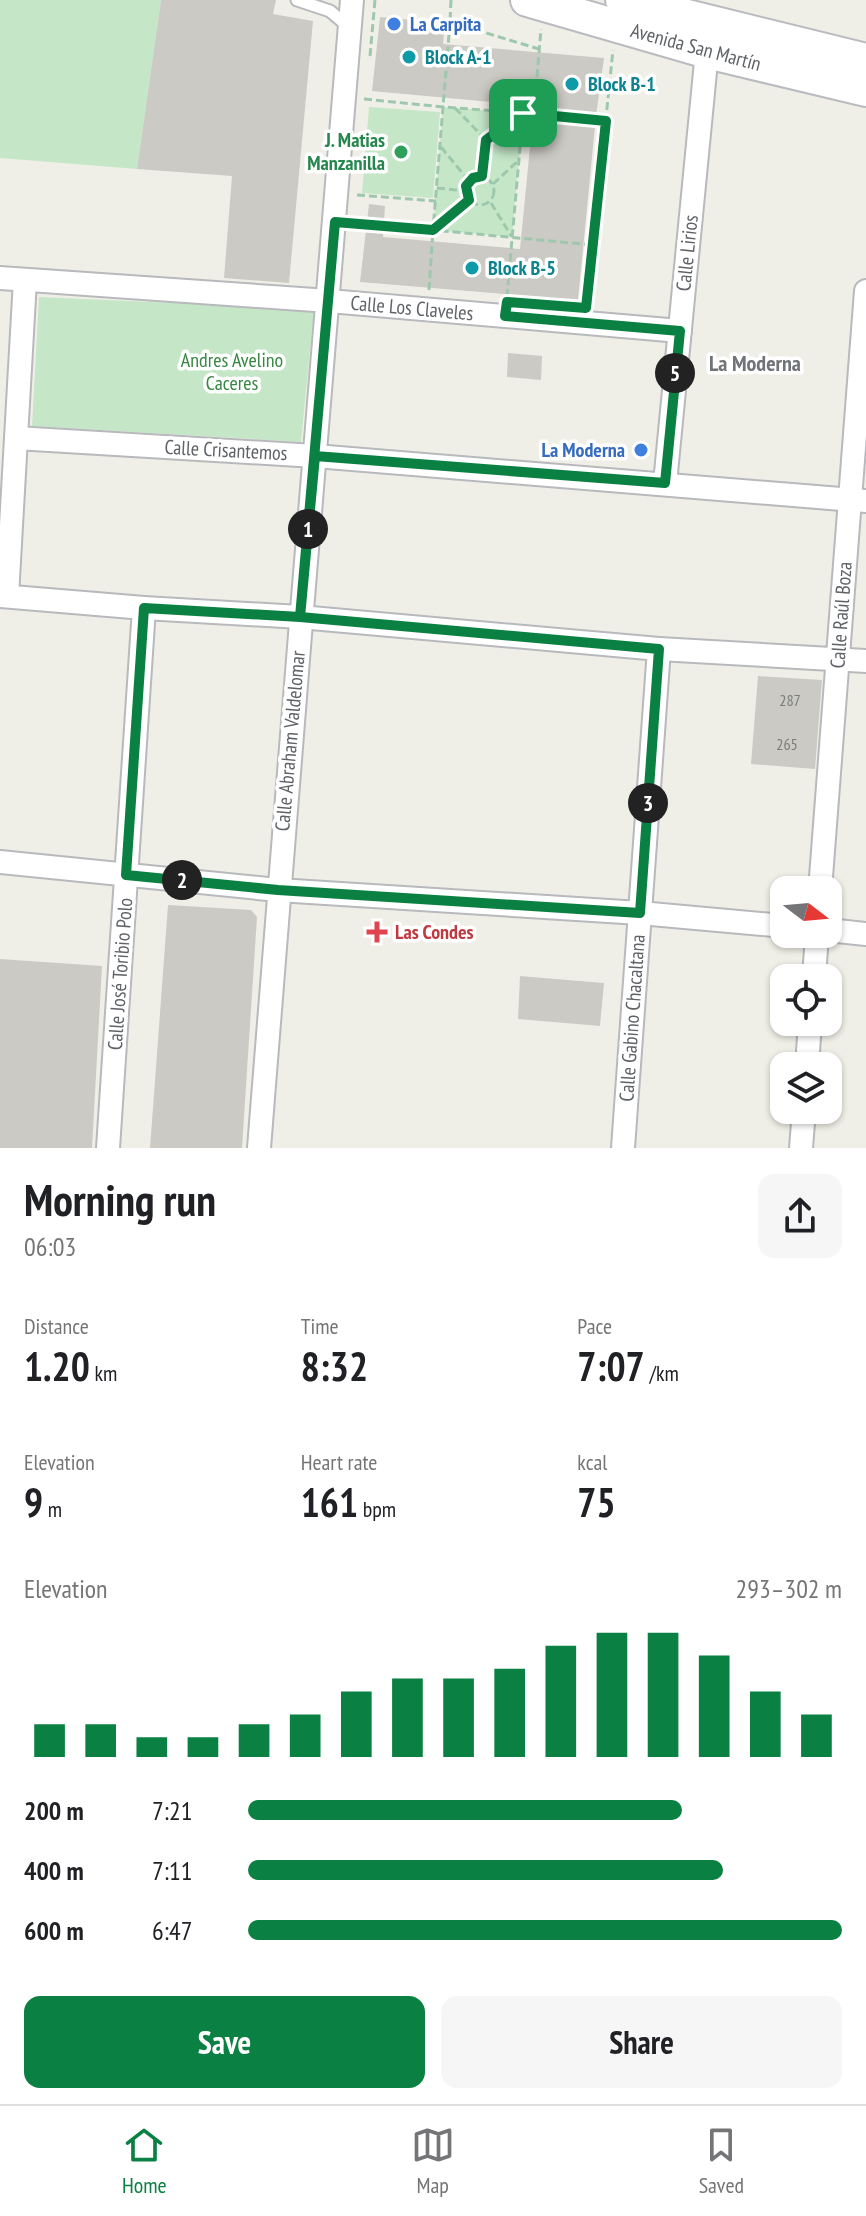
<!DOCTYPE html>
<html lang="en">
<head>
<meta charset="utf-8">
<style>
  body { margin:0; font-family:"PT Sans Narrow",sans-serif; background:#f6f6f6; color:#202124; height:100vh; display:flex; flex-direction:column; font-size:30px; white-space:nowrap }
  * { box-sizing:border-box; margin:0 }
  p { font-size:26px; color:#757577 }
  .icon { flex:none; width:44px; height:44px; fill:none; stroke:currentColor; stroke-width:2; stroke-linecap:round; stroke-linejoin:round }
  .map { position:relative; height:1148px; overflow:hidden }
  .drawer { display:flex; flex-direction:column; background:#fff; flex:1 }
  .drawer>* { flex:none }
  .needle { width:52px; rotate:106deg }
  .fabs { position:absolute; left:770px; top:876px; display:grid; gap:16px }
  .fabs a { display:grid; place-items:center; width:72px; height:72px; border-radius:16px; background:#fff; box-shadow:0 2px 6px #0004; font-size:40px }
  .pin { position:absolute; display:grid; place-items:center; width:68px; height:68px; color:#fff; margin:-34px; border-radius:16px; box-shadow:0 4px 12px #0006 }
  .km { position:absolute; width:40px; height:40px; margin:-20px; border-radius:50%; background:#222; color:#fff; font-size:22px; line-height:40px; text-align:center }
  .round { display:grid; place-items:center; flex:none; width:84px; height:84px; border-radius:16px; background:#f6f6f6 }
  .summary { display:flex; align-items:center; justify-content:space-between; height:136px; padding:0 24px }
  h1 { font-size:44px; font-weight:700; line-height:60px }
  .figures { display:grid; grid-template-columns:repeat(3,1fr); gap:12px; height:136px; padding:8px 24px }
  .figures div { display:grid; align-content:center }
  .figures b { font-size:40px; font-weight:700 }
  .figures small { font-size:22px; font-weight:400 }
  .figures p { font-size:22px }
  .chart { height:224px; padding:16px 24px }
  .chart p { display:flex; justify-content:space-between }
  .chart svg { width:100%; height:144px; margin-top:8px; stroke:#0b8043; stroke-width:6 }
  .button { display:flex; gap:16px; margin-top:auto; padding:16px 24px }
  .button a { flex:1; height:92px; border-radius:16px; background:#0b8043; color:#fff; font-size:32px; font-weight:700; line-height:92px; text-align:center }
  .button a+a { background:#f6f6f6; color:#202124 }
  ul { padding:0 24px; list-style:none; font-size:26px }
  li { display:grid; grid-template-columns:128px 96px 1fr; align-items:center; height:60px }
  li i { height:20px; border-radius:10px; background:#0b8043 }
  .dock { display:flex; justify-content:space-around; align-items:center; height:112px; border-top:2px solid #e0e0e0; background:#fff; font-size:22px; color:#757577 }
  .dock a { display:grid; justify-items:center; gap:4px }
  .dock .on { color:#0b8043 }
  .map>svg:first-child { display:block }
  .green { fill:#c5e7c8 }
  .building { fill:#cccac4 }
  .lines { fill:none; stroke-linecap:round; stroke-linejoin:round }
  .service-casing { stroke:#b8b9bd; stroke-width:15 }
  .minor-casing { stroke:#b8b9bd; stroke-width:26 }
  .secondary-casing { stroke:#b9bbc0; stroke-width:36 }
  .path { stroke:#9ec8ae; stroke-width:3; stroke-dasharray:8 4; stroke-linecap:butt }
  .service { stroke:#fff; stroke-width:11 }
  .minor { stroke:#fff; stroke-width:22 }
  .secondary { stroke:#fff; stroke-width:32 }
  .route-casing { stroke:#fff; stroke-width:16 }
  .route { stroke:#0b8043; stroke-width:10 }
  .shop-dot { fill:#3f7fe0; stroke:#fff; stroke-width:3 }
  .culture-dot { fill:#0f9aa8; stroke:#fff; stroke-width:3 }
  .leisure-dot { fill:#2e9e5b; stroke:#fff; stroke-width:3 }
  .health-dot { fill:#e0444e; stroke:#fff; stroke-width:3 }
  .labels { text-anchor:middle; dominant-baseline:central; stroke-width:7; stroke-linejoin:round; paint-order:stroke }
  .number-label { font-size:16px; fill:#7a7c7e }
  .shop-label { font-size:20px; font-weight:bold; fill:#366cbe; stroke:#fff; text-anchor:start }
  .street-label { font-size:20px; fill:#5f6267; stroke:#fff }
  .culture-label { font-size:20px; font-weight:bold; fill:#0d838f; stroke:#fff; text-anchor:start }
  .leisure-label { font-size:20px; font-weight:bold; fill:#27864d; stroke:#fff; text-anchor:end }
  .park-label { font-size:20px; fill:#378641; stroke:#fff }
  .health-label { font-size:20px; font-weight:bold; fill:#be3a42; stroke:#fff; text-anchor:start }
  .neighbourhood-label { font-size:22px; font-weight:bold; fill:#707479; stroke:#fff }
</style>
</head>
<body>
<div class="map">
<svg width="866" height="1148" viewBox="0 0 866 1148">
  <rect width="100%" height="100%" fill="#f0efe7"/>
  <g class="green">
    <polygon points="0,0 161,0 137,169 0,158"/>
    <polygon points="369,107 440,112 433,198 362,193"/>
    <polygon points="443,107 523,113 512,237 433,230"/>
    <polygon points="39,297 314,309 301,442 32,426"/>
  </g>
  <g class="building">
    <polygon points="161,0 276,0 273,14 313,21 289,283 224,278 232,176 137,169"/>
    <polygon points="380,17 445,23 443,44 604,58 596,116 578,300 360,282 369,204 385,206 383,237 520,249 534,106 372,91"/>
    <polygon points="508,353 542,356 541,380 507,377"/>
    <polygon points="758,676 822,680 815,769 751,764"/>
    <polygon points="168,905 251,910 257,917 242,1148 150,1148"/>
    <polygon points="0,959 102,966 92,1148 0,1148"/>
    <polygon points="520,976 604,983 600,1026 518,1019"/>
  </g>
  <g class="lines">
    <g class="service-casing">
      <polyline id="service" points="297,0 330,11 349,27"/>
    </g>
    <g class="minor-casing">
      <g id="minor">
        <polyline points="0,278 329,301 680,331"/>
        <polyline points="16,438 315,456 866,501"/>
        <polyline points="665,483 708,41"/>
        <polyline points="0,596 144,608 300,617 659,649 866,661"/>
        <polyline points="7,596 25,280"/>
        <polyline points="0,862 278,890 640,913 784,926"/>
        <polyline points="820,890 866,291"/>
        <polyline points="828,930 866,934"/>
        <polyline points="814,978 817,934"/>
        <polyline points="807,1066 810,1022"/>
        <polyline points="108,1148 144,608"/>
        <path d="M259,1148C287,765 323,383 352,0"/>
        <polyline points="623,1148 659,649"/>
        <polyline points="801,1148 804,1110"/>
      </g>
    </g>
    <g class="secondary-casing">
      <g id="secondary">
        <polyline points="527,0 707,52 866,90"/>
        <polyline points="622,0 866,60"/>
      </g>
    </g>
    <g class="path">
      <polyline points="451,0 450,22 539,49"/>
      <polyline points="370,56 375,0"/>
      <polyline points="364,99 443,107 450,22"/>
      <polyline points="455,108 486,140"/>
      <polyline points="534,113 541,29"/>
      <polyline points="441,147 469,181"/>
      <polyline points="482,176 486,140 523,113 605,121"/>
      <circle cx="480" cy="191" r="14"/>
      <polyline points="493,184 519,160"/>
      <polyline points="437,188 465,191"/>
      <polyline points="357,195 436,201"/>
      <polyline points="491,203 512,237"/>
      <polyline points="356,224 433,230 469,200"/>
      <polyline points="429,290 433,230"/>
      <polyline points="507,297 523,113 443,107 433,230 593,245"/>
      <polyline points="587,301 613,50"/>
    </g>
    <use href="#service" class="service"/>
    <use href="#minor" class="minor"/>
    <use href="#secondary" class="secondary"/>
  </g>
  <g class="lines">
    <g class="route-casing">
      <polyline id="route" points="523,113 486,140 482,176 473,178 466,186 469,200 433,230 335,222 300,617 144,608 126,875 278,890 640,913 659,649 300,617 315,456 665,483 680,331 505,316 507,302 586,308 606,121 523,113"/>
    </g>
    <use href="#route" class="route"/>
  </g>
  <g class="shop-dot">
    <circle cx="394" cy="24" r="8"/>
    <circle cx="641" cy="450" r="8"/>
  </g>
  <g class="culture-dot">
    <circle cx="409" cy="57" r="8"/>
    <circle cx="572" cy="84" r="8"/>
    <circle cx="472" cy="268" r="8"/>
  </g>
  <circle class="leisure-dot" cx="401" cy="152" r="8"/>
  <path class="health-dot" d="M373 920h8v8h8v8h-8v8h-8v-8h-8v-8h8z"/>
  <g class="labels">
    <g class="number-label">
      <text x="790" y="700">287</text>
      <text x="787" y="744">265</text>
    </g>
    <g class="shop-label">
      <text x="410" y="24">La Carpita</text>
      <text x="625" y="450" text-anchor="end">La Moderna</text>
    </g>
    <g class="street-label">
      <text transform="translate(696 47) rotate(15)">Avenida San Martín</text>
      <text transform="translate(687 253) rotate(-84)">Calle Lirios</text>
      <text transform="translate(412 308) rotate(5)">Calle Los Claveles</text>
      <text transform="translate(226 450) rotate(3)">Calle Crisantemos</text>
      <text transform="translate(841 615) rotate(-86)">Calle Raúl Boza</text>
      <text transform="translate(290 741) rotate(-85)">Calle Abraham Valdelomar</text>
      <text transform="translate(120 974) rotate(-86)">Calle José Toribio Polo</text>
      <text transform="translate(632 1018) rotate(-86)">Calle Gabino Chacaltana</text>
    </g>
    <g class="culture-label">
      <text x="425" y="57">Block A-1</text>
      <text x="588" y="84">Block B-1</text>
      <text x="488" y="268">Block B-5</text>
    </g>
    <g class="leisure-label">
      <text x="385" y="140">J. Matias<tspan x="385" dy="23">Manzanilla</tspan></text>
    </g>
    <g class="park-label">
      <text x="232" y="360">Andres Avelino<tspan x="232" dy="23">Caceres</tspan></text>
    </g>
    <g class="health-label">
      <text x="395" y="932">Las Condes</text>
    </g>
    <g class="neighbourhood-label">
      <text x="755" y="363">La Moderna</text>
    </g>
  </g>
</svg>
<div class="fabs">
<a><svg class="needle" viewBox="-14 -14 28 28"><path d="M0-13l5 13h-10z" fill="#e53935"/><path d="M0 13l5-13h-10z" fill="#757577"/></svg></a>
<a><svg class="icon" aria-label="locate" viewBox="0 0 24 24"><circle cx="12" cy="12" r="6"/><path d="M12 2v4M12 18v4M2 12h4M18 12h4"/></svg></a>
<a><svg class="icon" aria-label="layers" viewBox="0 0 24 24"><path d="M12 4l9 5-9 5-9-5zM3 14l9 5 9-5"/></svg></a>
</div>
<div class="pin" style="left:523px;top:113px;background:#1e9e55"><svg class="icon" aria-label="arrive" viewBox="0 0 24 24"><path d="M6 21V4h12l-3 4 3 4H6"/></svg></div>
<b class="km" style="left:308px;top:529px">1</b>
<b class="km" style="left:182px;top:880px">2</b>
<b class="km" style="left:648px;top:803px">3</b>
<b class="km" style="left:675px;top:373px">5</b>
</div>
<section class="drawer">
<div class="summary"><div><h1>Morning run</h1><p>06:03</p></div><a class="round"><svg class="icon" aria-label="share" viewBox="0 0 24 24"><path d="M12 15V3M7 8l5-5 5 5M5 13v7h14v-7"/></svg></a></div>
<div class="figures">
<div><p>Distance</p><b>1.20<small> km</small></b></div>
<div><p>Time</p><b>8:32</b></div>
<div><p>Pace</p><b>7:07<small> /km</small></b></div>
</div>
<div class="figures">
<div><p>Elevation</p><b>9<small> m</small></b></div>
<div><p>Heart rate</p><b>161<small> bpm</small></b></div>
<div><p>kcal</p><b>75</b></div>
</div>
<div class="chart"><p><span>Elevation</span>293–302 m</p>
<svg viewBox="0 0 160 44" preserveAspectRatio="none"><path d="M5 44V34M15 44V34M25 44V38M35 44V38M45 44V34M55 44V31M65 44V24M75 44V20M85 44V20M95 44V17M105 44V10M115 44V6M125 44V6M135 44V13M145 44V24M155 44V31"/></svg>
</div>
<ul>
<li><b>200 m</b>7:21<i style="width:73%"></i></li>
<li><b>400 m</b>7:11<i style="width:80%"></i></li>
<li><b>600 m</b>6:47<i style="width:100%"></i></li>
</ul>
<div class="button"><a>Save</a><a>Share</a></div>
</section>
<nav class="dock">
<a class="on"><svg class="icon" aria-label="home" viewBox="0 0 24 24"><path d="M3 11l9-7 9 7M6 9v11h12V9"/></svg>Home</a>
<a><svg class="icon" aria-label="map" viewBox="0 0 24 24"><path d="M3 6l6-2 6 2 6-2v14l-6 2-6-2-6 2zM9 4v14M15 6v14"/></svg>Map</a>
<a><svg class="icon" aria-label="saved" viewBox="0 0 24 24"><path d="M7 4h10v16l-5-4-5 4z"/></svg>Saved</a>
</nav>
</body>
</html>
